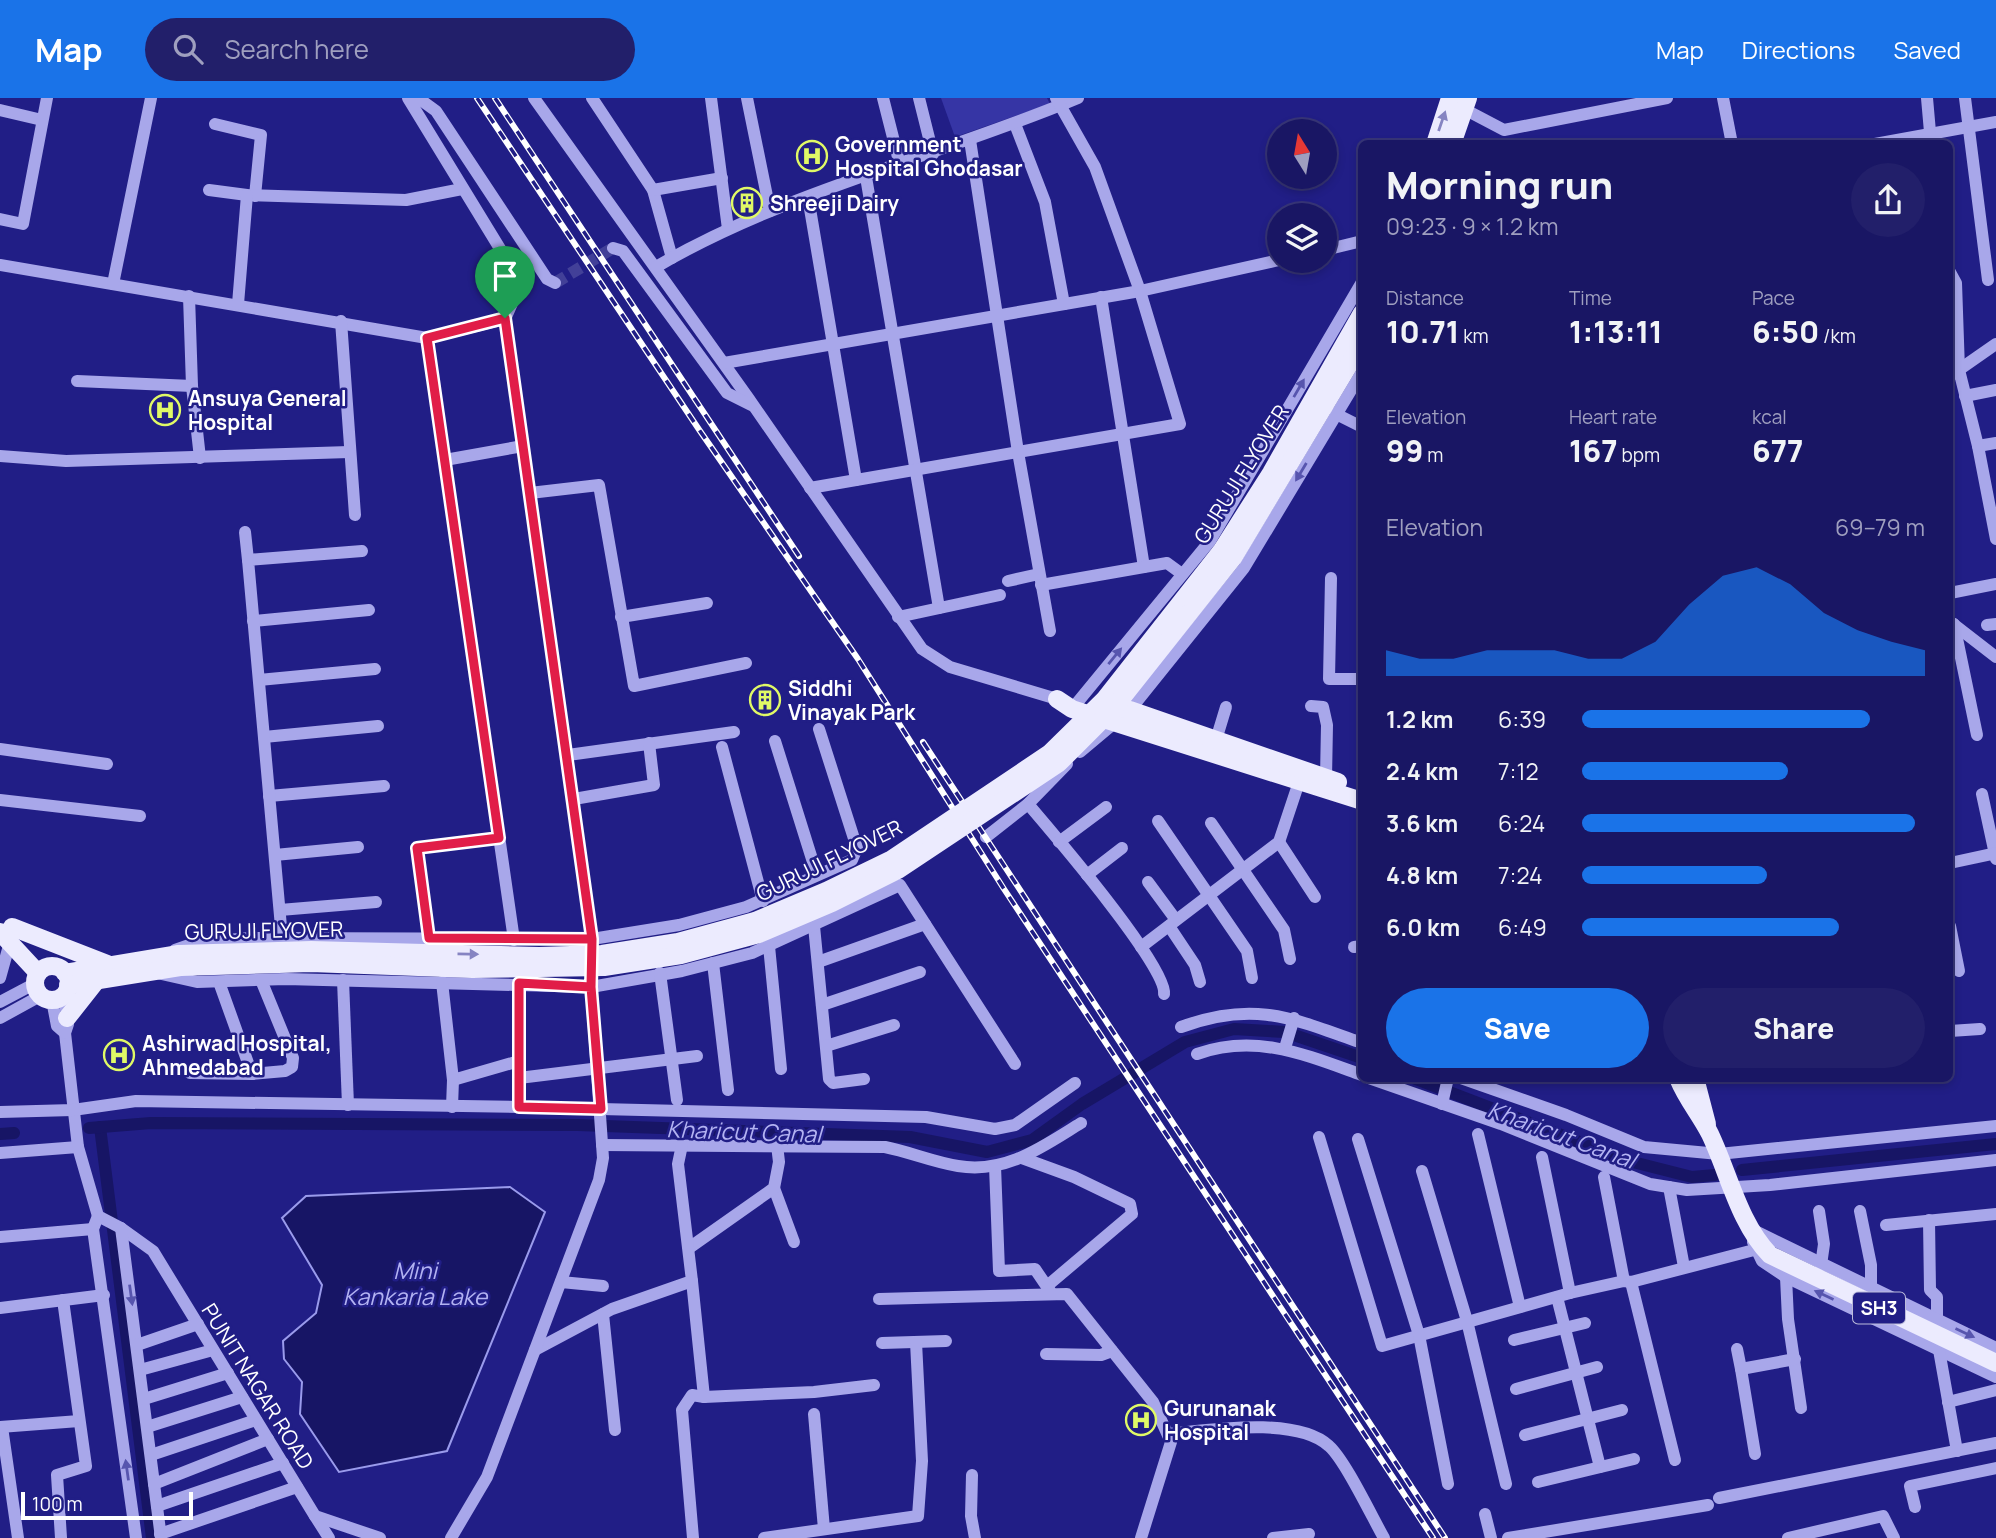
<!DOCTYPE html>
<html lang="en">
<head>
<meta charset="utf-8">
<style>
  body { margin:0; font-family:Manrope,sans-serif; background:#221f6a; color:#f1f3f6; height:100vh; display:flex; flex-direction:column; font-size:26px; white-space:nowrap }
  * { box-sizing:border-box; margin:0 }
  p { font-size:23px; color:#9f9fbf }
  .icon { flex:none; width:38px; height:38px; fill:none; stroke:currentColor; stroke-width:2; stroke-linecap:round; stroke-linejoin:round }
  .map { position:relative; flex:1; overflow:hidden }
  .panel { position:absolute; left:1358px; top:42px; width:595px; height:942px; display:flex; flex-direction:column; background:#191664; border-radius:10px; box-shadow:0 4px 10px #0003,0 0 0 2px #373578 }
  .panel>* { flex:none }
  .needle { width:46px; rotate:349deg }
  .fabs { position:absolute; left:1267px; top:21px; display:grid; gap:14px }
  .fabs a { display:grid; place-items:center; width:70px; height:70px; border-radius:50%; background:#191664; box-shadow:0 4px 10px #0003,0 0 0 2px #373578; font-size:35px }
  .scale { position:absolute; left:21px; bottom:18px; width:172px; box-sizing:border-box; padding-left:7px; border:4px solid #fff; border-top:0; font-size:19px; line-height:24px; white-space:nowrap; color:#fff; -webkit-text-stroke:5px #211e86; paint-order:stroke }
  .pin { position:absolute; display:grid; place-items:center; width:60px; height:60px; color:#fff; margin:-72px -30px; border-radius:50% 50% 50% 0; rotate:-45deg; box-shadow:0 0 7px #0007 }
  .pin .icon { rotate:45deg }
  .round { display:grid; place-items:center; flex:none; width:74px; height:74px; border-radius:37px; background:#221f6a }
  .head { display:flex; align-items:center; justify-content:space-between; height:119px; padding:0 28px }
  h1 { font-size:38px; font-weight:800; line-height:52px }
  .stats { display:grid; grid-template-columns:repeat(3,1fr); gap:10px; height:119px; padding:7px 28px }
  .stats div { display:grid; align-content:center }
  .stats b { font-size:30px; font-weight:800 }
  .stats small { font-size:19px; font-weight:400 }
  .stats p { font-size:19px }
  .chart { height:196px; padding:14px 28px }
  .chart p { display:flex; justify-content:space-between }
  .chart svg { width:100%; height:126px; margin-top:7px; fill:#1a73e8; opacity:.7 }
  .button { display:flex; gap:14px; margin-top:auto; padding:14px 28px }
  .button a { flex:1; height:80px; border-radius:42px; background:#1a73e8; color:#fff; font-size:28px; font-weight:800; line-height:80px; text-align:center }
  .button a+a { background:#221f6a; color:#f1f3f6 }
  ul { padding:0 28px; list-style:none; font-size:23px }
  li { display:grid; grid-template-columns:112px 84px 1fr; align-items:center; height:52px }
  li i { height:18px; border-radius:9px; background:#1a73e8 }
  header { display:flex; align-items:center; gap:42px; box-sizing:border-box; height:98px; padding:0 35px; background:#1a73e8; color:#fff }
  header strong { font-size:33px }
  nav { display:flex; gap:38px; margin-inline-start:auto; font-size:24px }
  .search { width:490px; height:63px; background:#221f6a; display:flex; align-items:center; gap:18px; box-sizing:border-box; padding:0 24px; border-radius:38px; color:#9f9fbf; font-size:26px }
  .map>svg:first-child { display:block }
  .green { fill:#3635a5 }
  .water { fill:#171565; stroke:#9a9bec; stroke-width:2 }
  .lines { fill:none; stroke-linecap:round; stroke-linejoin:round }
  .canal { stroke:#171565; stroke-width:12 }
  .minor-tunnel { stroke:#424098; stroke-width:12; stroke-dasharray:12 6; stroke-linecap:butt }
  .minor { stroke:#a8a7ea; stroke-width:12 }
  .major { stroke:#ecebfe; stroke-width:18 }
  .rail-casing { stroke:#fff; stroke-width:6 }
  .rail { stroke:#211e86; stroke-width:3.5; stroke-dasharray:10; stroke-linecap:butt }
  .major-bridge { stroke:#ecebfe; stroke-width:18 }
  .oneway { fill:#8684c2 }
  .oneway2 { fill:#5755ae }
  .route-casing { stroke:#fff; stroke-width:14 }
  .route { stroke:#e11d48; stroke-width:9 }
  .labels { text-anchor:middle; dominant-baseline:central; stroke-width:5; stroke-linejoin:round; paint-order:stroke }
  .shield { fill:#211e86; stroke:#bcbcdb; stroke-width:2 }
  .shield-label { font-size:19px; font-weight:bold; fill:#fff }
  .poi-label { font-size:21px; font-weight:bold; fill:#fff; stroke:#211e86; text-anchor:start }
  .street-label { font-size:21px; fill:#fff; stroke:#211e86 }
  .water-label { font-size:23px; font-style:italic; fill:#b3b3f2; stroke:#211e86 }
</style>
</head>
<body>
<header>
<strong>Map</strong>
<div class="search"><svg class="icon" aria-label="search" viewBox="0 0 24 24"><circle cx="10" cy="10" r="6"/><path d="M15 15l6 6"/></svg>Search here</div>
<nav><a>Map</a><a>Directions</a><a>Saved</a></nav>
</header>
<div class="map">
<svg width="1996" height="1440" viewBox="0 0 1996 1440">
  <rect width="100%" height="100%" fill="#211e86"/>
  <polygon class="green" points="941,0 1047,0 1050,6 955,39"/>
  <polygon class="water" points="510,1089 545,1114 447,1353 339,1374 300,1316 302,1284 284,1261 283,1243 316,1215 322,1187 282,1120 306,1098"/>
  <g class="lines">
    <g class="canal">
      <polyline points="1413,980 1629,1063 1692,1079 1715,1077"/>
      <polyline points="100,1029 152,1440"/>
      <polyline points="89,1030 151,1025 578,1027 910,1039 987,1054 1032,1042 1082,1006 1185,944 1234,931 1285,934 1362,960"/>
      <polyline points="0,1036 14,1035"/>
      <polyline points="1742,1072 1996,1046"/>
    </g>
    <polyline class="minor-tunnel" points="555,185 613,150"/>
    <g class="minor">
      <polyline points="418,0 436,13 547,181 555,185"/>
      <polyline points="534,0 749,301 922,551 950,569 1057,601"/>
      <polyline points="592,0 653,92 672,160"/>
      <polyline points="711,0 728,131"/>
      <polyline points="747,0 770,113"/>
      <polyline points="883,0 900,67"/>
      <polyline points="919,0 933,56"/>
      <polyline points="1723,0 1732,46"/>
      <polyline points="1965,0 1988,182"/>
      <polyline points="1464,11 1504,32 1667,0"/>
      <polyline points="0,12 42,22"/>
      <polyline points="215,26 261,37 255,98"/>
      <polyline points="1015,26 1045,104 1064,206"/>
      <polyline points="970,42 1018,354 1050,533"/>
      <polyline points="1875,46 1996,24"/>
      <polyline points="1926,46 1930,34 1927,0"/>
      <polyline points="866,79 939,510"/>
      <polyline points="209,92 247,97 406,102 462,91"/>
      <polyline points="653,92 722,80"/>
      <polyline points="808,99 856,382"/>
      <polyline points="0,121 23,126 47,0"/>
      <polyline points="613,150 623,153 727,295 751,307"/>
      <polyline points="1325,152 1362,143"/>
      <polyline points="0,167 427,240 505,221 521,185 408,0"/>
      <path d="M656,169C785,93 940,58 1078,0"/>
      <polyline points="1950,174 1956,185 1959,272 1978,348 1996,441"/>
      <polyline points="113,186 151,0"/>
      <polyline points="189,198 192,288 200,360"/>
      <polyline points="1101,199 1144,469"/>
      <polyline points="238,206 247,97"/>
      <polyline points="341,223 355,417"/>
      <polyline points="427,240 514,842"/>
      <polyline points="724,265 1140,193 1279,162"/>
      <polyline points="1950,278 1996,246"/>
      <polyline points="77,283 192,288"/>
      <polyline points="1965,298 1996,292"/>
      <polyline points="1336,316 1362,329"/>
      <polyline points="1978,348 1996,345"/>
      <polyline points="0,358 66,363 349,354"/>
      <polyline points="445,362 523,348"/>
      <polyline points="810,390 1180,326 1140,193 1095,69 1056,0"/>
      <polyline points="530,395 599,387 634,588 746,565"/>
      <polyline points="245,434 248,462"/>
      <polyline points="1331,480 1329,581 1362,581"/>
      <polyline points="1008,483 1039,476"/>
      <polyline points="1041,487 1167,465 1182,476"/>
      <polyline points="1950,495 1996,486"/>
      <polyline points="621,519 707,505"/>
      <polyline points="898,519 1000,497"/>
      <polyline points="253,523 369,512"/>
      <polyline points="1952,525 1996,559"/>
      <polyline points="1954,526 1977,637"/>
      <polyline points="1987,527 1996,526"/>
      <polyline points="259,582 375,571"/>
      <polyline points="1311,608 1323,609 1327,627 1326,680"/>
      <polyline points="1072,611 1210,443 1362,184"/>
      <polyline points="264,639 378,628"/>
      <polyline points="1216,642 1226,609"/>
      <polyline points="775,643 817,777"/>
      <polyline points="722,649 763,803"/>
      <polyline points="0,651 107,666"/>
      <polyline points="1080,654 1130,612 1244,470 1362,274"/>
      <polyline points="568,657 734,634"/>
      <polyline points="1982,696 1996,761"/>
      <polyline points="269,698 384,688"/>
      <polyline points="574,701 654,687 649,645"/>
      <polyline points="0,702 140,718"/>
      <path d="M1028,706C1051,733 1168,869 1164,896"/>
      <polyline points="1158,723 1247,853 1252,880"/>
      <polyline points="1211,725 1284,832 1290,861"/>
      <polyline points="986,739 1028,706 1067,666"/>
      <polyline points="1059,744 1106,709"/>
      <polyline points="1279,744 1315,799"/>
      <polyline points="275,757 358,749"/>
      <polyline points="1950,765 1996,755"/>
      <polyline points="1087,777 1122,750"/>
      <polyline points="1148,784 1176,822"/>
      <polyline points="280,812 376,804"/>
      <polyline points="814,828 829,981 833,985 864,981"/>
      <polyline points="1169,828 1195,867 1200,884"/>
      <polyline points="1950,828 1959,873"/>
      <polyline points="282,840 248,462 362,453"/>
      <polyline points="429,840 417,750 499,740"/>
      <polyline points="769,848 781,971"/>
      <polyline points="1141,849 1279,744 1299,684"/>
      <polyline points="1354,849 1362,848"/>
      <polyline points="175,852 195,845 250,840 592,841 679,827 746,809 852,762 857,750 819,631"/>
      <polyline points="818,864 925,826"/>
      <polyline points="713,865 728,992"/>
      <polyline points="157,875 197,884 286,881 591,889 682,873 752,855 900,787 1015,966"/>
      <polyline points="660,875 677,1002"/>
      <polyline points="0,880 10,844"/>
      <polyline points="343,882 348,1007"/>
      <polyline points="219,884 252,976 285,973 292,969 293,960 261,882"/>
      <polyline points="442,884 453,982 519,963"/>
      <polyline points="64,897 68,926 65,935 78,1049 98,1118 121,1130 153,1153 315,1418 380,1440"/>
      <polyline points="52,902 57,928 65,935"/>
      <polyline points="0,904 34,886"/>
      <polyline points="822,907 920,874"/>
      <polyline points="0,920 40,898"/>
      <path d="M1181,929C1254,902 1292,920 1362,945"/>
      <polyline points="1950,933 1980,931"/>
      <polyline points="826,948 894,927"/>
      <polyline points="1285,950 1294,920"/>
      <path d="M1197,956C1256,935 1306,957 1362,977"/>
      <polyline points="190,975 252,976"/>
      <polyline points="519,980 697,958"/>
      <polyline points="1369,980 1501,1026 1650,1086 1687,1092 1770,1087 1996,1062"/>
      <polyline points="1461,980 1566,1017 1644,1049 1719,1056 1996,1028"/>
      <polyline points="1442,1006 1448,980"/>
      <polyline points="452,1009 453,982"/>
      <polyline points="519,1009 519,885"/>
      <polyline points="0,1014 73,1012 136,1003 519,1009 926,1019 995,1031 1015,1027 1075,985"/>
      <polyline points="1478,1036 1520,1209"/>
      <polyline points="1319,1039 1382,1248 1570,1195 1624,1183 1631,1184 1754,1152"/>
      <polyline points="1358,1041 1419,1237 1448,1386"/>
      <path d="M602,1047L885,1049C910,1054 933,1064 958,1068C1006,1076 1042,1049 1081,1025"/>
      <polyline points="0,1055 78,1049"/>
      <polyline points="1542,1059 1570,1195"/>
      <polyline points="1022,1060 1074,1079 1130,1106 1132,1116 1047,1188"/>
      <polyline points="995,1068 999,1173 1035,1171 1050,1193"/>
      <polyline points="1422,1073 1467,1223 1506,1386"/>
      <polyline points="1604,1079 1624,1183"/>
      <polyline points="1669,1089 1684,1169"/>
      <polyline points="774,1090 794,1144"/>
      <polyline points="1819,1113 1824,1146 1821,1167"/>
      <polyline points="1860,1113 1871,1167 1871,1191"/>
      <polyline points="98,1118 93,1131 136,1440"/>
      <polyline points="1929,1122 1930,1192 1937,1199 1937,1223"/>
      <polyline points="1886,1127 1996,1116"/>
      <polyline points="121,1130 161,1440"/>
      <polyline points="1753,1132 1996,1250"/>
      <polyline points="0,1139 93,1131"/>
      <polyline points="1753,1144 1762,1163 1786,1179 1996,1279"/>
      <polyline points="689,1150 774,1090 779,1064 777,1047"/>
      <polyline points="1786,1179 1788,1221 1801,1310"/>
      <polyline points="692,1183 704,1299 814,1294 874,1287"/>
      <polyline points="561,1184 603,1188"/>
      <polyline points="1631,1184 1675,1362"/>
      <polyline points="1557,1199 1600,1369"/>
      <polyline points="879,1201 1067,1196 1153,1304 1171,1344 1141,1440"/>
      <polyline points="0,1210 104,1197"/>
      <polyline points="603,1216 615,1332"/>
      <polyline points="1514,1242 1585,1225"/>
      <polyline points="882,1245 946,1243"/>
      <polyline points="137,1247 198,1226"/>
      <polyline points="1737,1251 1741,1271"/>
      <polyline points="535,1252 612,1211 692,1183 678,1066 682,1047"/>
      <polyline points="1939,1252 1957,1353"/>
      <polyline points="1046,1256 1101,1257 1112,1253"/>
      <polyline points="140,1272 213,1252"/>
      <polyline points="1516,1291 1597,1269"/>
      <polyline points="144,1301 228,1275"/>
      <polyline points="1948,1304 1996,1292"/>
      <polyline points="814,1316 824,1431"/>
      <polyline points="0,1329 79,1323"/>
      <polyline points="2,1329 18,1440"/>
      <polyline points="147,1329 242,1299"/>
      <path d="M1168,1336C1210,1332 1297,1318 1329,1348C1345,1362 1372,1419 1384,1440"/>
      <polyline points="1525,1337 1622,1312"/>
      <polyline points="1755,1356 1741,1271 1795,1261"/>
      <polyline points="151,1357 256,1322"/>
      <polyline points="972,1377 971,1418 975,1440"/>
      <polyline points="1538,1384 1634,1361"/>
      <polyline points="154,1386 268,1341"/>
      <polyline points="1719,1400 1996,1345"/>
      <polyline points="157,1408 283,1365"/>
      <polyline points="1915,1409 1910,1388 1996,1370"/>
      <polyline points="1485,1416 1491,1440"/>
      <polyline points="315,1418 329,1440"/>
      <polyline points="160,1436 297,1389"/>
      <polyline points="61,1440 57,1377 86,1368 63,1202"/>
      <polyline points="451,1440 487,1379 599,1082 603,1060 591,889 592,841 505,221"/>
      <polyline points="693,1440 682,1312 692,1297 704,1299"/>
      <polyline points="764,1440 918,1418 922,1363 916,1244"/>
      <polyline points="1273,1440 1309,1436"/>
      <polyline points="1508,1440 1708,1407"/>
      <polyline points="1788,1440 1883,1418 1894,1440"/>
    </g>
    <g class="major">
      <polyline points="1435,46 1450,0"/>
      <polyline points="1452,46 1468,0"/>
      <polyline points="1057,601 1072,611 1362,703"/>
      <polyline points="1102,606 1130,612 1338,684"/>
      <polyline points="12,829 107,866"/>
      <polyline points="0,834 38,875"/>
      <circle cx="52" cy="885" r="17"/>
      <polyline points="65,875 179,856"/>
      <polyline points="68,887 180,869"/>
      <polyline points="67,920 97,882"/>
      <path d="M1678,980C1687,1002 1700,1016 1710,1036C1729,1076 1739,1125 1770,1157L1996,1265"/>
      <polyline points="1695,980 1707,1026"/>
    </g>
    <g class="rail-casing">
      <g id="rail">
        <polyline points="477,0 700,333 858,561 1004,791 1433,1440"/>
        <polyline points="495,0 799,458"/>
        <polyline points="923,644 1445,1440"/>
      </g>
    </g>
    <use href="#rail" class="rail"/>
    <g class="major-bridge">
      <polyline points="179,856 311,852 539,858 602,856 678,844 755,823 826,793 892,761 1050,655 1104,602 1222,452 1271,375 1362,215"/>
      <polyline points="180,869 311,865 472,871 604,869 681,857 759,836 832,805 898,772 1059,665 1114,610 1233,460 1362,245"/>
    </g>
  </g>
  <defs><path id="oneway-solid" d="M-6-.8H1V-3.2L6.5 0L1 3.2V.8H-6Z" transform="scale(1.75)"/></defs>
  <g class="oneway">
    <use href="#oneway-solid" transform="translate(1442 23) rotate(-71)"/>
    <use href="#oneway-solid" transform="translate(468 856) rotate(1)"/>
  </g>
  <g class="oneway2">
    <use href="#oneway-solid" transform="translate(1299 290) rotate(-60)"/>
    <use href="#oneway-solid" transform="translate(1301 374) rotate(121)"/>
    <use href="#oneway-solid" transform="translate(1115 558) rotate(-51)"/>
    <use href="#oneway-solid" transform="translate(131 1197) rotate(82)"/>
    <use href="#oneway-solid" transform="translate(1824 1197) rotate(-155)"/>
    <use href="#oneway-solid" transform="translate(1965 1235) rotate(25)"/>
    <use href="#oneway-solid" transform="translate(127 1372) rotate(-98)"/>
  </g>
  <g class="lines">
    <g class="route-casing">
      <polyline id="route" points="505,220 427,240 499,740 417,750 429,840 592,841 591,889 601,1011 519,1009 519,885 591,889 592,841 505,220"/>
    </g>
    <use href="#route" class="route"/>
  </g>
  <defs>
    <g id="hospital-ring" transform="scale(1.575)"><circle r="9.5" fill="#211e86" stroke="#e0f966" stroke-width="1.5"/><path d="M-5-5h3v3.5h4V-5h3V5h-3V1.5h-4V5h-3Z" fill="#e0f966"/></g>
    <g id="building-ring" transform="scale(1.575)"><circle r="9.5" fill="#211e86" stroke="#e0f966" stroke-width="1.5"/><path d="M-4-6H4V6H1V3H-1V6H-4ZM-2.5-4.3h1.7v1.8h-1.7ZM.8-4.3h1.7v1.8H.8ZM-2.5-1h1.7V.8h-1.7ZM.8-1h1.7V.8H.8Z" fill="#e0f966"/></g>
  </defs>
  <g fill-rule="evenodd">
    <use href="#hospital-ring" x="812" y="58"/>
    <use href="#building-ring" x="747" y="105"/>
    <use href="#hospital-ring" x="165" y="312"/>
    <use href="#building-ring" x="765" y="602"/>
    <use href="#hospital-ring" x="119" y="957"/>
    <use href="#hospital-ring" x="1141" y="1322"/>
  </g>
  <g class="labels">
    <rect class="shield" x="1853" y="1194.5" width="52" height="31" rx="5"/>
    <g class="shield-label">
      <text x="1879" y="1210">SH3</text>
    </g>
    <g class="poi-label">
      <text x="835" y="46">Government<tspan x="835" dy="24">Hospital Ghodasar</tspan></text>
      <text x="770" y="105">Shreeji Dairy</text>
      <text x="188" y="300">Ansuya General<tspan x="188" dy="24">Hospital</tspan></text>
      <text x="788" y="590">Siddhi<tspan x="788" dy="24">Vinayak Park</tspan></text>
      <text x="142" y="945">Ashirwad Hospital,<tspan x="142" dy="24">Ahmedabad</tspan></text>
      <text x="1164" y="1310">Gurunanak<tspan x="1164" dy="24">Hospital</tspan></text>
    </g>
    <g class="street-label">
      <text transform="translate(1241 376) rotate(-58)">GURUJI FLYOVER</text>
      <text transform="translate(829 762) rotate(-26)">GURUJI FLYOVER</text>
      <text transform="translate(264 832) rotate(-1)">GURUJI FLYOVER</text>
      <text transform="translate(258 1288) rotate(58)">PUNIT NAGAR ROAD</text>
    </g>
    <g class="water-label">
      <text transform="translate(744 1033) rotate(2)">Kharicut Canal</text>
      <text transform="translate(1562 1036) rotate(20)">Kharicut Canal</text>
      <text x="415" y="1172">Mini<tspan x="415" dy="26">Kankaria Lake</tspan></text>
    </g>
  </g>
</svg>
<div class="fabs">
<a><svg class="needle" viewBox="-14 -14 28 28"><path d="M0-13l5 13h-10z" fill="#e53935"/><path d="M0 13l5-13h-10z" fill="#9f9fbf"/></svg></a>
<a><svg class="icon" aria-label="layers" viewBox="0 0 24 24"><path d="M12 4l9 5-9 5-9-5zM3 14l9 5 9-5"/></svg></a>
</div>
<div class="scale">100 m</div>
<div class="pin" style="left:505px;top:220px;background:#1e9e55"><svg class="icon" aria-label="arrive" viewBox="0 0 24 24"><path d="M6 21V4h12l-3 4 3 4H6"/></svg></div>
<section class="panel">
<div class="head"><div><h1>Morning run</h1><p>09:23 · 9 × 1.2 km</p></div><a class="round"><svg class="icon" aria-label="share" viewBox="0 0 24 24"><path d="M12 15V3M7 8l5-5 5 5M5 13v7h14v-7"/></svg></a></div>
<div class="stats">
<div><p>Distance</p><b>10.71<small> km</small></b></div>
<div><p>Time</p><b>1:13:11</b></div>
<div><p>Pace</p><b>6:50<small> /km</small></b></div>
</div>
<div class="stats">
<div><p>Elevation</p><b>99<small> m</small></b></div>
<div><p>Heart rate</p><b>167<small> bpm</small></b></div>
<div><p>kcal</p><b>677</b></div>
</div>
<div class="chart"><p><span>Elevation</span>69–79 m</p>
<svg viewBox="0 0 160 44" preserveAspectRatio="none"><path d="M0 44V35L10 38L20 38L30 35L40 35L50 35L60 38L70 38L80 32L90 19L100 9L110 6L120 12L130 22L140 28L150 32L160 35V44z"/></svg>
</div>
<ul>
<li><b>1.2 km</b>6:39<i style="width:84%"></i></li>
<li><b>2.4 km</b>7:12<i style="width:60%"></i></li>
<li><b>3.6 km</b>6:24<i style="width:97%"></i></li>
<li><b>4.8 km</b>7:24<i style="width:54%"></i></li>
<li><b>6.0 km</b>6:49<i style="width:75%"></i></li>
</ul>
<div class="button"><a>Save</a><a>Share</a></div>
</section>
</div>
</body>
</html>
